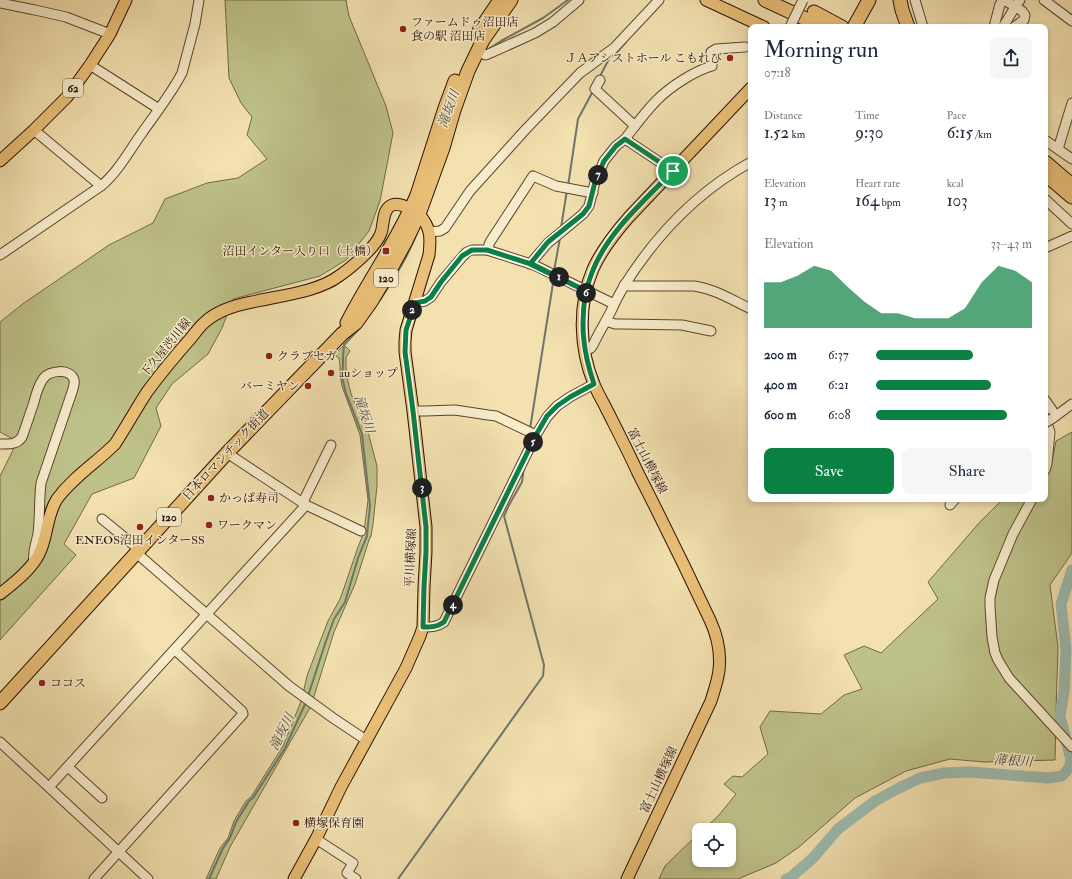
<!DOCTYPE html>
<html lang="en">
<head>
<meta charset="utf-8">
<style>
  body { margin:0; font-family:"IM FELL Double Pica","Noto Serif JP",serif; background:#f6f6f7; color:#1f2937; height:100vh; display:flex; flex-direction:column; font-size:15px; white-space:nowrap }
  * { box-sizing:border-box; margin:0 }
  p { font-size:13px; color:#747a83 }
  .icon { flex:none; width:22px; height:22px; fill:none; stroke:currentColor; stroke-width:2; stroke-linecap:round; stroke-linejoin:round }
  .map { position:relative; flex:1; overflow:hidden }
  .drawer { position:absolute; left:748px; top:24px; width:300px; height:478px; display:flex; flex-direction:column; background:#fff; border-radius:8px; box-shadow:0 2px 6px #0003 }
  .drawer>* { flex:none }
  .buttons { position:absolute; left:692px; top:823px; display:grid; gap:8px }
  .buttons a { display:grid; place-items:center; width:44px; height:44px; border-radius:8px; background:#fff; box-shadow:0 2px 6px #0003; font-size:20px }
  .pin { position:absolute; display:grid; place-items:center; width:34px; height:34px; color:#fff; margin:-17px; border:2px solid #fff; border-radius:50%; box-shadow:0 1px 4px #0007 }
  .km { position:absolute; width:20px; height:20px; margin:-10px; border-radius:50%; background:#222; color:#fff; font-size:11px; line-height:20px; text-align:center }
  .round { display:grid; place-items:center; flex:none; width:42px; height:42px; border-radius:8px; background:#f6f6f7 }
  .overview { display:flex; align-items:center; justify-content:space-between; height:68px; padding:0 16px }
  h1 { font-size:22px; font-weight:600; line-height:30px }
  .stats { display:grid; grid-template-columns:repeat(3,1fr); gap:6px; height:68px; padding:4px 16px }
  .stats div { display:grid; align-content:center }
  .stats b { font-size:17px; font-weight:600 }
  .stats small { font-size:11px; font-weight:400 }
  .stats p { font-size:11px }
  .chart { height:112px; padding:8px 16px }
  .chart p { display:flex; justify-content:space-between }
  .chart svg { width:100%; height:72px; margin-top:4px; fill:#0b8043; opacity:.7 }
  .cta { display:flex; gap:8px; margin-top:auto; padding:8px 16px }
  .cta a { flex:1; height:46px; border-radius:8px; background:#0b8043; color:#fff; font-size:16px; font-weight:600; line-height:46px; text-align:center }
  .cta a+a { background:#f6f6f7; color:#1f2937 }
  ul { padding:0 16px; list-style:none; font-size:13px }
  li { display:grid; grid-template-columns:64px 48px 1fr; align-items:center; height:30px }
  li i { height:10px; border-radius:5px; background:#0b8043 }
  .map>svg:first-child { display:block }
  .green { fill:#bec289; stroke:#746844 }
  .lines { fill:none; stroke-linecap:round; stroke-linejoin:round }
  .stream { stroke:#6e776a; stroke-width:2 }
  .river { stroke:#9cbcb0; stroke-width:11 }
  .minor-casing { stroke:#5c442c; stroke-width:11 }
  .major-casing { stroke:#2a0f00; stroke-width:13 }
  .highway-casing { stroke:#2a0f00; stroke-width:15 }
  .minor { stroke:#f7eccc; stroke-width:9 }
  .major { stroke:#eac078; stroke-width:11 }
  .highway { stroke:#eac078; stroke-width:13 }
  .minor-bridge-casing { stroke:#5c442c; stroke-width:11; stroke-linecap:butt }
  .minor-bridge { stroke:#f7eccc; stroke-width:9 }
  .route-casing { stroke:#fff; stroke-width:8 }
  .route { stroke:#0b8043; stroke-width:5 }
  .poi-dot { fill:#8f2418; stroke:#f7eccc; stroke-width:1.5 }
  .labels { text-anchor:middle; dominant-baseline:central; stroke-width:3; stroke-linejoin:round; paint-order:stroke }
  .shield { fill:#f7eccc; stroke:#68513d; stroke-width:1 }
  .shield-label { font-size:11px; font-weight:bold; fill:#2a0f00 }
  .poi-label { font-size:12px; fill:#2a0f00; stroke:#f7eccc; text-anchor:start }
  .street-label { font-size:12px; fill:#2a0f00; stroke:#f7eccc }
  .water-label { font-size:13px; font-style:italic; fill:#524c3e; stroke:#f7eccc }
</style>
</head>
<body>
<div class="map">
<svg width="1072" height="879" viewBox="0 0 1072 879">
  <rect width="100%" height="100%" fill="#f3e1b0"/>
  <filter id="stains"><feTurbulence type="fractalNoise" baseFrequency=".005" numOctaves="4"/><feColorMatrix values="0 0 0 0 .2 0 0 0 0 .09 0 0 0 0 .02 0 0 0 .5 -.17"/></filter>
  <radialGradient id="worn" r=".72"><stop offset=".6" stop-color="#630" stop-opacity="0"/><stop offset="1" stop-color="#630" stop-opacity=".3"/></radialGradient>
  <g class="green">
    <polygon points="225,0 346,0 349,16 386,106 393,133 380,201 369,231 346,260 320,276 233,299 222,328 208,354 172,384 156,408 161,426 134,478 92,494 64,544 76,555 0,640 0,476 13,450 11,438 0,432 0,322 24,303 109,245 153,223 165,199 207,183 238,178 267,159 247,135 252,117 241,103 229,78"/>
    <polygon points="344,345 350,351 346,357 346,373 351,394 356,405 363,413 377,466 377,486 373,524 371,536 369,540 355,584 334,632 311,706 230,847 216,879 206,879 220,848 228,838 234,821 246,801 251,797 283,746 304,694 304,689 307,676 316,652 328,621 340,599 344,588 358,547 364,532 368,500 360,435 342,386 340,376 340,365 339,358 334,355"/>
    <polygon points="1072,432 1072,553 1050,585 1058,647 1056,711 1055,760 984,762 950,759 906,771 855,798 799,847 776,863 738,879 659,879 665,866 699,833 699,860 729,860 729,830 703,830 719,815 736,794 724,784 733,776 742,777 768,754 760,727 770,711 821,714 844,695 862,689 844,655 864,646 881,653 938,599 928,582 979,523 1003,499 1045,499 1045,457 1053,457 1056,441"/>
  </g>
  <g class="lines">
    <g class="stream">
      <polyline points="490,48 501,41 543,18 568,0"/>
      <polyline points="599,78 610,57 617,52 626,42"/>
      <polyline points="568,186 578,119 593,91"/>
      <polyline points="561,228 567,190"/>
      <polyline points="554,271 560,238"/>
      <path d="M380,300C394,279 408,257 417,233"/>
      <polyline points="530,429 554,277"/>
      <polyline points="308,696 326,641 334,619 345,602 358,558 367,536 368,525 370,506 362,434 346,393 342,377 343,365 343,357 344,345 358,330"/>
      <polyline points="209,879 223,848 230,838 236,822 249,801 253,798 285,748 306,702"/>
      <polyline points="398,879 543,676 544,665 504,516 509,505 522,482 524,467"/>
    </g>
    <polyline class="river" points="786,879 791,877 813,858 838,829 875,801 899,788 920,778 944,773 971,772 1048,778 1062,776 1069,768 1071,760 1060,716 1064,692 1066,650 1061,604 1072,570"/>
    <g class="minor-casing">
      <g id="minor">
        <polyline points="915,0 923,27"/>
        <polyline points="1044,0 1072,21"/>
        <polyline points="0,3 35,10 66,17 110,34"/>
        <polyline points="994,27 1000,4 1002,2 1006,1 1022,11 1025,15 1024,20 1014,27"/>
        <polyline points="1003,27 1015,7 1020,0"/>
        <polyline points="477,52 486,55 535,33 553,22 579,0"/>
        <polyline points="90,65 159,109"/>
        <polyline points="600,80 595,89 635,126"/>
        <polyline points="34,130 101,186"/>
        <path d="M625,139C635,126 645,112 657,100C670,87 694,71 712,66L711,52L716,49L745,47"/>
        <polyline points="1045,140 1072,159"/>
        <polyline points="1058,149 1072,103"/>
        <polyline points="1045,199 1072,224"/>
        <polyline points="429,232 440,231 445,228 470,191 526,129 580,73 614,48 659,0"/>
        <polyline points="1045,248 1072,236"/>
        <polyline points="487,250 490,242 533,176 556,186 593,193"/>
        <path d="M0,255L101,186C118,172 129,151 142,133C156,113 171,94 182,73L195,24L199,0"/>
        <polyline points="530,264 548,243 583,214 589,206 595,182 604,161 616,146 625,139 673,171"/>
        <path d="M624,285L629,286H694C715,289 732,300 751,309"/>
        <polyline points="415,303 425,301 431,297 441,282 463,256 467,252 472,250 487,250 534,265 614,304"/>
        <polyline points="606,321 615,324 623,324 682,325 711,331"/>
        <path d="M585,351L591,348L593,345C599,332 607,320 613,307C616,300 620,293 624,286C656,235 698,191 751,162"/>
        <polyline points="1045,400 1052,410 1055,416"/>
        <polyline points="413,411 425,411 455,410 488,415 496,416 536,435"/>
        <polyline points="1045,418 1050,432 1047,464 1045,470"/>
        <polyline points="1053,418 1072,404"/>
        <path d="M0,444C8,444 17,445 22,437C26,426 30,414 34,402C36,394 38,386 43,379C49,370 71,368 74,380C75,384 73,388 72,392L41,483C39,500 40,517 38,534C36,544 32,551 34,562"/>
        <polyline points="227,453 306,505 361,531"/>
        <polyline points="1032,499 1013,534 994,580 990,598 990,606 992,637 995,653 998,660 1009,678 1072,747"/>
        <polyline points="303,502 331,445"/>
        <polyline points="950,505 955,499"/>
        <polyline points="102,519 135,546 140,556 289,686 333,718 366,740"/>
        <path d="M423,627C432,627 437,627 444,622L536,435L547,417L557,406L570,397L594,384"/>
        <polyline points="0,742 148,879"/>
        <polyline points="68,767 102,798"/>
        <polyline points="49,787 306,505"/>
        <polyline points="316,839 353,863 347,873 356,879"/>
        <polyline points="94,879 243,714 242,711 175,650"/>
      </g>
    </g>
    <g class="major-casing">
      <g id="major">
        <polyline points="706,0 764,27"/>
        <polyline points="0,161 34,130 67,97 90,65 110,34 126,0"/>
        <path d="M0,594C13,584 32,569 39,554C48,537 46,516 57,499C73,477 96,463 115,444C126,427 136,409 147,392C161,373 176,355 191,338C196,332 200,326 205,322C218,310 236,305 252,302C278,296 318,292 339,276C351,268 377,246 381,233C384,225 382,213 389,207C395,201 404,206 411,209"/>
        <path d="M294,879L316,839L341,787L406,668L420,636L423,627L424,587L426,552V527L413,411L405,352V341L406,330L429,255C431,237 431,228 419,214"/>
        <path d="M627,879L711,701C714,691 718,680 719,670C721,653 717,635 710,620C687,571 663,522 638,473C628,451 617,430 606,408C602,400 597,392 594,384C579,348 578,304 593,269C602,249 615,233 629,217L751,88"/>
      </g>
    </g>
    <g class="highway-casing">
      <g id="highway">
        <polyline points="765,0 823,27"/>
        <polyline points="900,0 902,10 908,27"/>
        <polyline points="814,12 842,27"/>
        <polyline points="854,27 869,0"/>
        <polyline points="479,31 500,0"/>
        <polyline points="1045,162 1072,185"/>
        <polyline points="1045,174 1072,197"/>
        <path d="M347,323C369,280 398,240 417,195L445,108L455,81"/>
        <polyline points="0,703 227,453 342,334 356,323 371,302 389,272 406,241 419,214 443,148 454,110 468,71 483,40 511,0"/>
      </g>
    </g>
    <use href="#minor" class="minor"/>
    <use href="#major" class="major"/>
    <use href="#highway" class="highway"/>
    <g class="minor-bridge-casing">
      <g id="minor-bridge">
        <polyline points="790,27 803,0"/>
        <polyline points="1045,423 1053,418"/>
      </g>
    </g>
    <use href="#minor-bridge" class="minor-bridge"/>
  </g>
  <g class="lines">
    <g class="route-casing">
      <path id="route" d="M673,171C645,200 608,232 593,270C590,277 588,284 586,291L534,265L487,250H472L462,256L441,282L431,297L425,301L415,303L406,330L405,352L413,411L426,527V552L424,587L423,627C432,627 437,627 444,622L536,435L547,416L557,406L570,397L594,384C583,352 580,324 586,291L530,264L548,242L583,214L589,206L595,182L604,161L616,146L625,139L673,171"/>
    </g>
    <use href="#route" class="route"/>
  </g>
  <g class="poi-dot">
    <circle cx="403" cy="29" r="4"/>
    <circle cx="730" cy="58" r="4"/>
    <rect x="382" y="247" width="8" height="8" rx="2"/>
    <circle cx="269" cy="356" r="4"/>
    <circle cx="331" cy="373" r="4"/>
    <circle cx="308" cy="386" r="4"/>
    <circle cx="211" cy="498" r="4"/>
    <circle cx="209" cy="525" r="4"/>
    <circle cx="140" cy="527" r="4"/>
    <circle cx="42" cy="683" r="4"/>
    <circle cx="296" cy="823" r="4"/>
  </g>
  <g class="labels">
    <g class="shield">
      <rect x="63" y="79" width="20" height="18" rx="3"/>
      <rect x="374" y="269" width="24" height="18" rx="3"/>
      <rect x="157" y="508" width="24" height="18" rx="3"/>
    </g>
    <g class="shield-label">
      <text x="73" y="88">62</text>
      <text x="386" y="278">120</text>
      <text x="169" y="517">120</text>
    </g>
    <g class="poi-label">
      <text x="411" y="22">ファームドゥ沼田店<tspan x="411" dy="14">食の駅 沼田店</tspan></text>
      <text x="722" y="58" text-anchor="end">ＪＡアシストホール こもれび</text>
      <text x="378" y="251" text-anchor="end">沼田インター入り口（土橋）</text>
      <text x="277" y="356">クラブセガ</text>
      <text x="339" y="373">auショップ</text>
      <text x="300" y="386" text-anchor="end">バーミヤン</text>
      <text x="219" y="498">かっぱ寿司</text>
      <text x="217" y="525">ワークマン</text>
      <text x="140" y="540" text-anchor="middle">ENEOS沼田インターSS</text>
      <text x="50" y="683">ココス</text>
      <text x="304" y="823">横塚保育園</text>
    </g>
    <g class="street-label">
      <text transform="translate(166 348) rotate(-51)">下久屋渋川線</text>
      <text transform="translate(226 455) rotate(-47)">日本ロマンチック街道</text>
      <text transform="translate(647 461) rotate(63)">富士山横塚線</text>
      <text transform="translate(411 558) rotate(-88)">平川横塚線</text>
      <text transform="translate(659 780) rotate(-65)">富士山横塚線</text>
    </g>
    <g class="water-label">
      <text transform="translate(449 109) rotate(-70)">滝坂川</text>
      <text transform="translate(364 414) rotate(72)">滝坂川</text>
      <text transform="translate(282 732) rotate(-63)">滝坂川</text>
      <text transform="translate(1013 761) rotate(4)">薄根川</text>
    </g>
  </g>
  <rect width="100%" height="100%" filter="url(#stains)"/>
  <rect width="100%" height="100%" fill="url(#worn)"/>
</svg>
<div class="buttons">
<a><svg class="icon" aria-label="locate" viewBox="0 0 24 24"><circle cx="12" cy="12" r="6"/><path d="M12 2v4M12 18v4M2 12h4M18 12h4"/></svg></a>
</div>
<div class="pin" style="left:673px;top:171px;background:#1e9e55"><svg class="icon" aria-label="arrive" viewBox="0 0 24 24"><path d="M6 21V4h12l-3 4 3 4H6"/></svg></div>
<b class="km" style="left:559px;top:277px">1</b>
<b class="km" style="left:412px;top:310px">2</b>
<b class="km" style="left:422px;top:488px">3</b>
<b class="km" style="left:453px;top:605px">4</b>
<b class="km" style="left:533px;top:442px">5</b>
<b class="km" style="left:586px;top:293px">6</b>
<b class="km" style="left:598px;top:175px">7</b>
<section class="drawer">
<div class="overview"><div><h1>Morning run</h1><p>07:18</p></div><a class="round"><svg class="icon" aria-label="share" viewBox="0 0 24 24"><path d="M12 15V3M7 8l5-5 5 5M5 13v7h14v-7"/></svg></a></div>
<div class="stats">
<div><p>Distance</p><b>1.52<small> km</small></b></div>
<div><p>Time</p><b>9:30</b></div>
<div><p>Pace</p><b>6:15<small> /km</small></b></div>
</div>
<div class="stats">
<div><p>Elevation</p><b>13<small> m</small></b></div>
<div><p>Heart rate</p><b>164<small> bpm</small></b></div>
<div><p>kcal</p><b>103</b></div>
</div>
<div class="chart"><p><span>Elevation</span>33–43 m</p>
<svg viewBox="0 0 160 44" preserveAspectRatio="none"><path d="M0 44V16L10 16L20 12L30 6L40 9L50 19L60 28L70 35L80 35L90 38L100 38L110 38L120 32L130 16L140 6L150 9L160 16V44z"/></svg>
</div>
<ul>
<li><b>200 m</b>6:37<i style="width:62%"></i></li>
<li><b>400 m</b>6:21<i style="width:74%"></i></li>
<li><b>600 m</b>6:08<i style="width:84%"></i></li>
</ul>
<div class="cta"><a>Save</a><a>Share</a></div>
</section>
</div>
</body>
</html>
